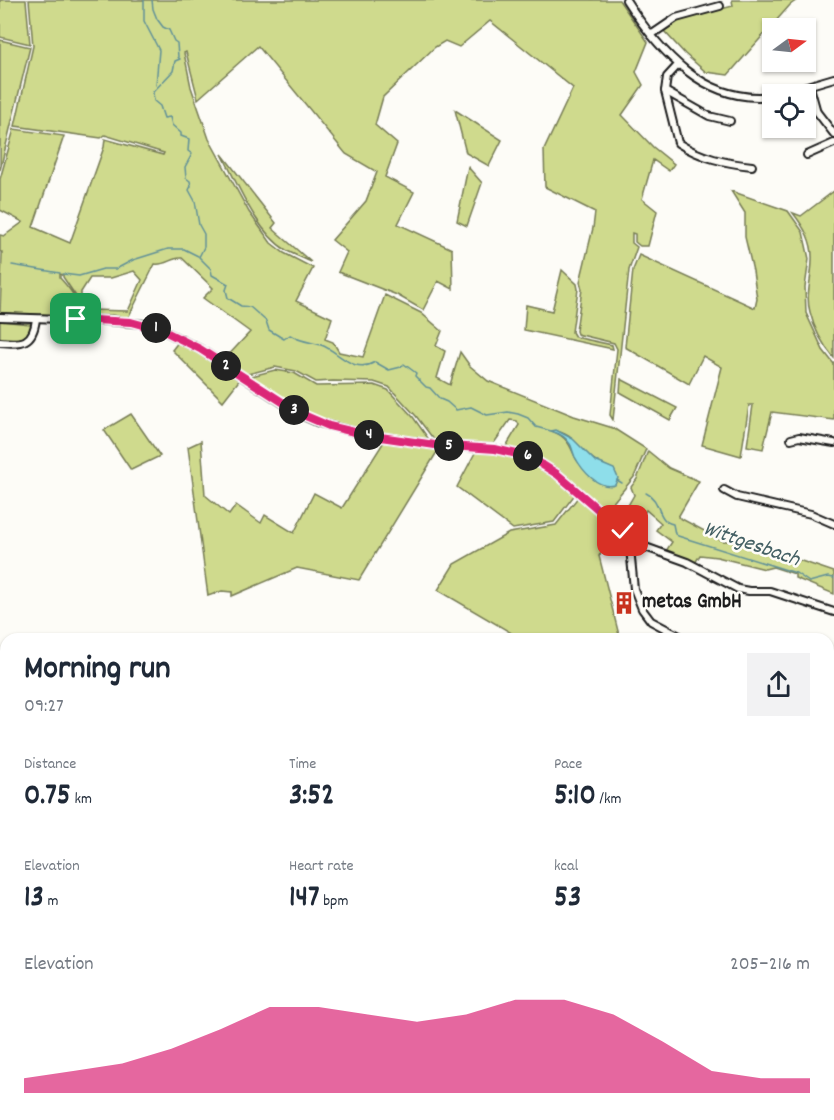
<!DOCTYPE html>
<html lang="en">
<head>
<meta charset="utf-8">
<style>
  body { margin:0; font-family:Dekko,sans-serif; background:#f2f2f3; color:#1f2937; height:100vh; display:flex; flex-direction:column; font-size:22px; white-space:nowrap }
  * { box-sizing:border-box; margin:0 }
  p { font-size:20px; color:#747a83 }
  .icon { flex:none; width:33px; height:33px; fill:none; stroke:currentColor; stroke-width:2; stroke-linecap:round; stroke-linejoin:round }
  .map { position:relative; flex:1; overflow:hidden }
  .panel { position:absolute; left:0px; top:633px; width:834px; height:488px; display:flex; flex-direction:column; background:#fff; border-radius:18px 18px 0 0; box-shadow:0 2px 4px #0004 }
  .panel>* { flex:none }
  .needle { width:39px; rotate:75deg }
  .tools { position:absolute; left:762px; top:18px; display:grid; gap:12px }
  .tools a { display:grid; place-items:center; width:54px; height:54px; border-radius:0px; background:#fff; box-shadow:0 2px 4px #0004; font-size:30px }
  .pin { position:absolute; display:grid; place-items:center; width:51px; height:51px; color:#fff; margin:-26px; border-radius:12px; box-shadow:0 3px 9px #0006 }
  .km { position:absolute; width:30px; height:30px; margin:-15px; border-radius:50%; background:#222; color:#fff; font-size:16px; line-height:30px; text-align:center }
  .round { display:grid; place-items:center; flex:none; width:63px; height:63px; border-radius:0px; background:#f2f2f3 }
  .headline { display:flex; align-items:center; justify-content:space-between; height:102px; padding:0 24px }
  h1 { font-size:33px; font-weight:700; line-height:45px }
  .metrics { display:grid; grid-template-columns:repeat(3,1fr); gap:9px; height:102px; padding:6px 24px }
  .metrics div { display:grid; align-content:center }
  .metrics b { font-size:30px; font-weight:700 }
  .metrics small { font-size:16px; font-weight:400 }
  .metrics p { font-size:16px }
  .chart { height:168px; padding:12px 24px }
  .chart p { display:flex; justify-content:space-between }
  .chart svg { width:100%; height:108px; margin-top:6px; fill:#db2777; opacity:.7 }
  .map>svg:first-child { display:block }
  .green { fill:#cfda8d; stroke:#767b54; stroke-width:1.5; fill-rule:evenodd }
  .water { fill:#8edeea; stroke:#609098; stroke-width:1.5 }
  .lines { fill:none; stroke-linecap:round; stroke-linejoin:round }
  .stream { stroke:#609098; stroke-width:1.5 }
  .minor-casing { stroke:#1c1c1c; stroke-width:10 }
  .minor { stroke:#fdfcf7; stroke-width:6 }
  .route-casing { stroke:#fff; stroke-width:12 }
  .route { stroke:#db2777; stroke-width:8 }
  .labels { text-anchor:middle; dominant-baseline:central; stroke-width:5; stroke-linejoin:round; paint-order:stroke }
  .poi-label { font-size:21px; font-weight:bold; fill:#1c1c1c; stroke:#fdfcf7; text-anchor:start }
  .water-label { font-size:22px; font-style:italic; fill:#446064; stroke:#fdfcf7 }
</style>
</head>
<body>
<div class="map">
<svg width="834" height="1120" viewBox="0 0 834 1120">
  <rect width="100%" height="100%" fill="#fdfcf7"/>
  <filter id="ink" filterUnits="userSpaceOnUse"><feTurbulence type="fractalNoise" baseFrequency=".0167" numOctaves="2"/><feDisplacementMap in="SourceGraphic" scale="12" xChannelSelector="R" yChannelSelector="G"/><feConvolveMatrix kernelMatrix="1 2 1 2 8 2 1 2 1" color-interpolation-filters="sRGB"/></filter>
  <g filter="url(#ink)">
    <g class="green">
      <polygon points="0,0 26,0 30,44 0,37"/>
      <path d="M29,0H619L648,42L636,72L643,85L622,115L653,147L674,164L669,171L653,160L642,199L657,211L648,246H640L635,242V234L632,233V243L637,247L629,270L613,420L610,415L617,349L614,343L577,334L576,331L582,289L580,282L593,228L595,212L545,187L544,150L573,88L490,21L459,47L445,41L435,47L383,97L375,125L397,144L385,177L414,192L398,224L452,249L453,289L438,281L423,310L397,295L338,272L347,252L332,240L366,201L377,172L346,154L258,46L198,99L186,52L184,53L191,87L209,139L249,212L271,243L284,253L313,268L296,301L332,318L325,339L333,342L339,352L363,357L385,295L421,313L442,331L436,346L445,351L437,378L450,385L460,352L470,366L488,381L574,416L613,428L646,449L634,477L606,511L547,463L531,454L505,448L519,425L517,421L510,420L492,446L435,441L416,416L389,387L374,382L333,381L316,382L296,371L275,367L244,375L223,361L250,332L203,298L213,288L182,258C172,257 165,266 155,264L128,318L112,315L84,317L82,305L63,277V275L60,274V278C70,289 79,300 80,316L0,313L2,252H0V235L4,236L23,222L0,210V179L14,129L64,136L33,227L70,243L104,147L105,139L163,155L164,153L105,135L101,138L15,126L33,46ZM134,271L142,280L128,311L90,310L89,305L81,298V292L90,278H111ZM552,431C573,431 580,451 596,461C603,466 612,466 616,474C606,471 593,470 583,466C570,459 576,440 552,431Z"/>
      <polygon points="732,0 797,0 790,5 728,75 706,72 685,54 664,31 678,20 733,6"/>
      <polygon points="0,40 30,47 0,170"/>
      <polygon points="455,110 502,140 489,166 466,153"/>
      <path d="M222,154L276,223L272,228L311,262C303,258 294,255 286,250C257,233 237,183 222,154Z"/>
      <polygon points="468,167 482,183 467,226 457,221"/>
      <polygon points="731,191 788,211 803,232 809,259 805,287 806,313 823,350 834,364 834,420 772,412 763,449 747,446 753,405 749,405 741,456 702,445 722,367 703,356 689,384 625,347 633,270 639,255 755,308 757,299 753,271 745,237 745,213"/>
      <path d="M834,191V358C823,345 814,329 810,312C805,295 812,278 812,260C813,242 804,227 793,213L801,216Z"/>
      <polygon points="562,270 577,284 578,289 572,332 575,337 612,345 613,349 524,330 526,305 552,311"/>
      <path d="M0,321L30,324L32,327C29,343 13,341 0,339Z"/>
      <polygon points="179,341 199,350 241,378 223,401 172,350"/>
      <polygon points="275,370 294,373 316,386 374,385 388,390 413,417 430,441 368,433 314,419 248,377"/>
      <polygon points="621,379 677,408 670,420 620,392"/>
      <polygon points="131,414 160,456 131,470 104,430"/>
      <polygon points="385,440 440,447 359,580 297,568 232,596 232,592 222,591 208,596 188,447 201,441 205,495 229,515 236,505 261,523 265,515 294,533 314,493 342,508"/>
      <polygon points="477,449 529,460 576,493 554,522 513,529 457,487"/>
      <polygon points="648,451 669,468 699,481 678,517 723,541 738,541 763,548 834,572 834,594 795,578 795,574 773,567 765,569 717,557 700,555 695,563 666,551 672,542 656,530 661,523 646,510 633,533 619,521 634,495 631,487 637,479"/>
      <polygon points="579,496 616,529 599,556 620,639 519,639 510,632 438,590 454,564 509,533 556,525"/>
      <polygon points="6,662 6,689 0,690 0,664"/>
      <polygon points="828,738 834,741 834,774 828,776"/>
      <polygon points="0,741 6,747 6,837 2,842 6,843 6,877 0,877"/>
      <polygon points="834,778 834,939 828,939 828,779"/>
      <polygon points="6,925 6,1015 0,1018 0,930"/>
      <polygon points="6,1018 6,1114 53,1115 60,1120 0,1120 0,1021"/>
      <polygon points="513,1114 529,1120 274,1120 268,1115"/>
    </g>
    <path class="water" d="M556,430L573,439L595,461L614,469L618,478L615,485C598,490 582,470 575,457C573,453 572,447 570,444C566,437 558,433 551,431Z"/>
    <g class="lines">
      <g class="stream">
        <polyline points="144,0 144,21 159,50 156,85"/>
        <path d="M152,0L153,9L157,19L163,27L169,30L174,41L177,43L178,57L180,59L175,61L173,71L153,92L154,101L160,106L164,118L170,117L172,125L181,133V136L189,139L188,151L192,154L185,167L186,178L190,181L191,186L189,190L195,201L199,225L204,234V247L199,257L211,269L212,275L228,284L226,290L228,298L241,306L250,307L266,321L269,330L284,339L290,335C301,342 311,342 321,345C339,351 353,375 375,362L389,370L401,367L404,364L416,373L415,376L426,387L430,388L440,399L447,402L456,410L471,407L487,415L508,412L518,414L528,418L536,427L551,431"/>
        <polyline points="12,265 60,273"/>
        <polyline points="63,274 79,276 103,269 116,269 133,260 168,249 184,249 198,256"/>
        <polyline points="617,480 622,483"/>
        <path d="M646,493C662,500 656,521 673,524L675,534L678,536L796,573L809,582L828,577L834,578"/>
      </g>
      <g class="minor-casing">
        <g id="minor">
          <path d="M626,0C659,51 705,105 772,96"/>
          <polyline points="651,35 676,18 720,6"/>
          <path d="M678,65L667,77L665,91L678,143C701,158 725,163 752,166"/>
          <polyline points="810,87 817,112 834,134"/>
          <polyline points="665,91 709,116 730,121"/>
          <polyline points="780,94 834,78"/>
          <polyline points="807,155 834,143"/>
          <polyline points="0,317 93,320 144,324 164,331 200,349 301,415 319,423 367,435 435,445 495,449 529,457 557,474 623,531 630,548 634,589 642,609 651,621 685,639"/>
          <path d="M0,342C22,344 33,344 36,319"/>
          <polyline points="791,439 799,437 834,443"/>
          <polyline points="724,490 737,497 811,514 834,524"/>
          <polyline points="640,545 687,562 738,589 749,591 770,591 834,612"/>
          <polyline points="828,694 832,689"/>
          <polyline points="828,733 834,736"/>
        </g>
      </g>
      <use href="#minor" class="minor"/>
    </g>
  </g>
  <g class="lines" filter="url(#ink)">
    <g class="route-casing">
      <polyline id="route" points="76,319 131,322 164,331 200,349 301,414 329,426 367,435 435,445 495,449 530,457 557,474 623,531"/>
    </g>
    <use href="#route" class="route"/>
  </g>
  <defs>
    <g id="building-bare" transform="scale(1.8)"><path d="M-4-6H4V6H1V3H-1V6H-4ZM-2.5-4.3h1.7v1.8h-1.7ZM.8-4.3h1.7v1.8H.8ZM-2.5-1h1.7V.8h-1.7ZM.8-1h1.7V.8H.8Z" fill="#c8321e" stroke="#fdfcf7" stroke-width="2.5" paint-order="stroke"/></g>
  </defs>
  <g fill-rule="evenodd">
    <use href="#building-bare" x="624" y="603"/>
  </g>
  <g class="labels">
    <g class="poi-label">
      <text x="642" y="603">metas GmbH</text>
    </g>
    <g class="water-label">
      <text transform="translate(751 545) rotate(19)">Wittgesbach</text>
    </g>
  </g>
</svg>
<div class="tools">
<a><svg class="needle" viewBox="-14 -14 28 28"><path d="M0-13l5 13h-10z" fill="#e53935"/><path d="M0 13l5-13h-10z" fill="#747a83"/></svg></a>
<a><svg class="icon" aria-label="locate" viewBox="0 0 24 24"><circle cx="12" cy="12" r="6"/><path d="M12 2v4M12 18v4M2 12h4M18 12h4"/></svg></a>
</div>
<div class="pin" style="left:76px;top:319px;background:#1e9e55"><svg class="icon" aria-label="arrive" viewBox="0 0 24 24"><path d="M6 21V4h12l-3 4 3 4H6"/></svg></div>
<div class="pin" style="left:623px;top:531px;background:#d93025"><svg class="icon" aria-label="check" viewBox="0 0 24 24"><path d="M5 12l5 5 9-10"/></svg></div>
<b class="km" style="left:156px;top:328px">1</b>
<b class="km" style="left:226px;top:366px">2</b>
<b class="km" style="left:294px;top:410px">3</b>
<b class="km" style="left:369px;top:435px">4</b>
<b class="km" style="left:449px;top:446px">5</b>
<b class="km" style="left:528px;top:456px">6</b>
<section class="panel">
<div class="headline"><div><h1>Morning run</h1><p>09:27</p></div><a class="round"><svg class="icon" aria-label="share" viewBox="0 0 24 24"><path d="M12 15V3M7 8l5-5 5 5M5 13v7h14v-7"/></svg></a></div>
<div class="metrics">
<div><p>Distance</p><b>0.75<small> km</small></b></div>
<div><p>Time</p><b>3:52</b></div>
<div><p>Pace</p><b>5:10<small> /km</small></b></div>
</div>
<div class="metrics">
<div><p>Elevation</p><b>13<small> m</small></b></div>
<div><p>Heart rate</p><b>147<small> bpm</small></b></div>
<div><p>kcal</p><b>53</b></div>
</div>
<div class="chart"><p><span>Elevation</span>205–216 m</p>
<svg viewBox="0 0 160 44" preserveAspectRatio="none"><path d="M0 44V38L10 35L20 32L30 26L40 18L50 9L60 9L70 12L80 15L90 12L100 6L110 6L120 12L130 23L140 35L150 38L160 38V44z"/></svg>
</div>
</section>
</div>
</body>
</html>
